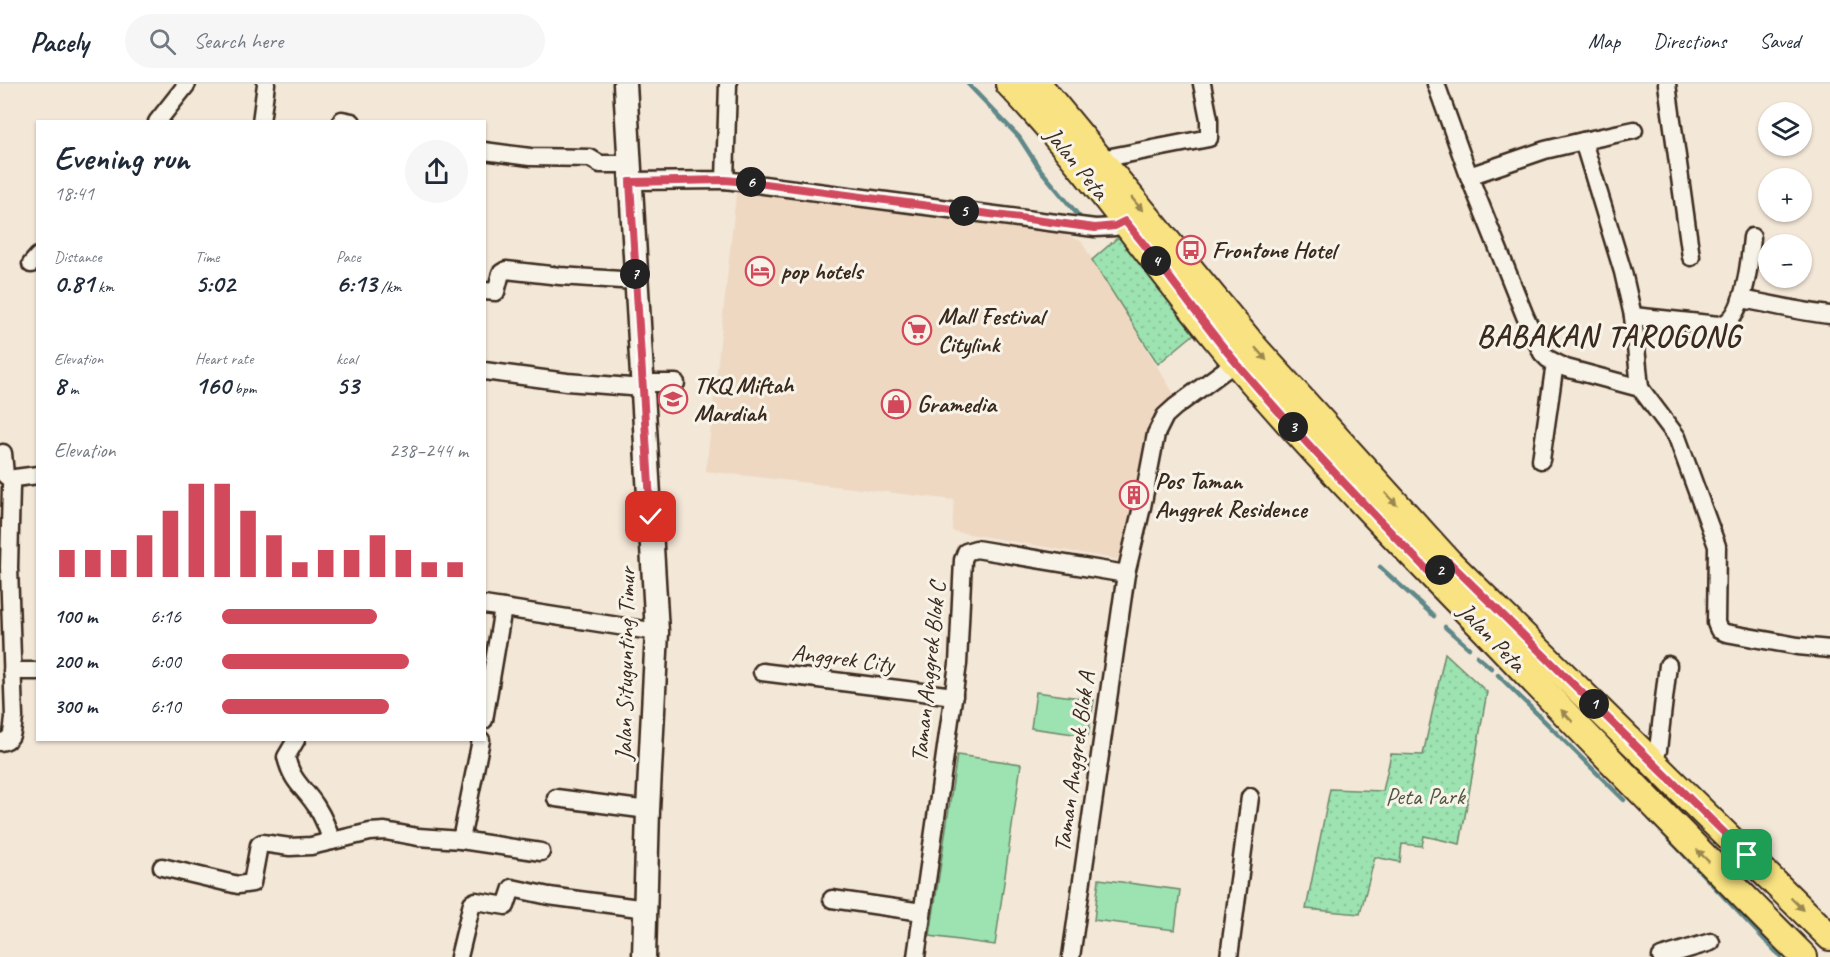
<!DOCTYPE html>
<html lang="en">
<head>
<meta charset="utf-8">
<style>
  body { margin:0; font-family:Caveat,sans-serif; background:#f6f6f7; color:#1f2937; height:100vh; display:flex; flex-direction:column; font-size:22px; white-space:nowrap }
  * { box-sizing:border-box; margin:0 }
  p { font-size:20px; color:#747a83 }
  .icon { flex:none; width:33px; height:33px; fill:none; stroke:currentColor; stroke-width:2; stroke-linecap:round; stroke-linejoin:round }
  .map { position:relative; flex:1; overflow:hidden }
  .sheet { position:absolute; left:36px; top:36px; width:450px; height:621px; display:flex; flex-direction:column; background:#fff; border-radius:0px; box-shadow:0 2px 4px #0004 }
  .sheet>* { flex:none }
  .tools { position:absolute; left:1758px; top:18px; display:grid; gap:12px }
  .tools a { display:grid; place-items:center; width:54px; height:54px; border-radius:50%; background:#fff; box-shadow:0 2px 4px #0004; font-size:30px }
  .pin { position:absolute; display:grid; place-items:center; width:51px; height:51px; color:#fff; margin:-26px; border-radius:12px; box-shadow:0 3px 9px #0006 }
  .km { position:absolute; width:30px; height:30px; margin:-15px; border-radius:50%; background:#222; color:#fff; font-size:16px; line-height:30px; text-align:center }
  .round { display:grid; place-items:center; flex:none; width:63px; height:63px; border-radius:32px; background:#f6f6f7 }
  .head { display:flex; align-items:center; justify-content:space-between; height:102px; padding:0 18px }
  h1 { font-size:33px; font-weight:700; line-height:45px }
  .stats { display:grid; grid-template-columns:repeat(3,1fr); gap:9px; height:102px; padding:6px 18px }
  .stats div { display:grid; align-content:center }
  .stats b { font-size:26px; font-weight:700 }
  .stats small { font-size:16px; font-weight:400 }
  .stats p { font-size:16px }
  .chart { height:168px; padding:12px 18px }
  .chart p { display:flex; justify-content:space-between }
  .chart svg { width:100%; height:108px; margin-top:6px; stroke:#d1495b; stroke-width:6 }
  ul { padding:0 18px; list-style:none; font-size:20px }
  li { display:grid; grid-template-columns:96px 72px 1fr; align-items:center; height:45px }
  li i { height:15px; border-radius:8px; background:#d1495b }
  header { display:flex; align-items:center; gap:36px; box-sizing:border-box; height:84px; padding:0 30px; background:#fff; border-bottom:2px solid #e0e1e3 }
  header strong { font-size:28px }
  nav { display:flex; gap:33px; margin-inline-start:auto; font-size:21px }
  .search { width:420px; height:54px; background:#f6f6f7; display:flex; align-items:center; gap:15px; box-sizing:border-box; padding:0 21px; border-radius:33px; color:#747a83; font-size:22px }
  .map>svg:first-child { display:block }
  .built { fill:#eed8c2 }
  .green { fill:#9ce3b1; stroke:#6c8668; stroke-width:1.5 }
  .park { fill:url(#park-dots); stroke:#6c8668; stroke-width:1.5 }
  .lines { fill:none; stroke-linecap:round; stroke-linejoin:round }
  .stream { stroke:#5e8889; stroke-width:4.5 }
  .street-casing { stroke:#3b2a1e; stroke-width:21 }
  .secondary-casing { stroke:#3b2a1e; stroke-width:27 }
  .primary-casing { stroke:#3b2a1e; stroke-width:30 }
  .street { stroke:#f7f3e8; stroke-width:16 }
  .secondary { stroke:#f7f3e8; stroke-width:22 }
  .primary { stroke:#f8e281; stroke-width:26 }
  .oneway { fill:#9a8650 }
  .route-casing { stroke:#fff; stroke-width:12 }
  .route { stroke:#d1495b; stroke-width:8 }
  .labels { text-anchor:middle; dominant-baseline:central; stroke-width:6; stroke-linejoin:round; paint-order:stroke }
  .street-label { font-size:24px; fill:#3b2a1e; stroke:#f7f3e8 }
  .poi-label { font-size:24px; font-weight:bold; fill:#3b2a1e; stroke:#f7f3e8; text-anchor:start }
  .park-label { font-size:24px; fill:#535843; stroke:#f7f3e8 }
  .district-label { font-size:30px; font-weight:bold; letter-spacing:1.5px; fill:#3b2a1e; stroke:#f7f3e8 }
</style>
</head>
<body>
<header>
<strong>Pacely</strong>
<div class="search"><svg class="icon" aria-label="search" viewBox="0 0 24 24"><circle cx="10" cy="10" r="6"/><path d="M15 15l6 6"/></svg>Search here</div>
<nav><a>Map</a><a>Directions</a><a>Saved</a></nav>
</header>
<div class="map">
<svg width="1830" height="873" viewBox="0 0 1830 873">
  <defs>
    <pattern id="park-dots" width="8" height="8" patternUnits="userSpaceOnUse" patternTransform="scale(1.5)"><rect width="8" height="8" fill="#9ce3b1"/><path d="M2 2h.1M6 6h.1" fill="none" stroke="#87c398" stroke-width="1.8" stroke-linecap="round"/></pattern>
  </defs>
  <rect width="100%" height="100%" fill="#f3e7d7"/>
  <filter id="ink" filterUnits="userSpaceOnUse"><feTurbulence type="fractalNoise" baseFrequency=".0167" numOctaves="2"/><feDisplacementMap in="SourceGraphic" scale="12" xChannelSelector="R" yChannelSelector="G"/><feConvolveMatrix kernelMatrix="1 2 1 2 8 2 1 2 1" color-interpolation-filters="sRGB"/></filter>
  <g filter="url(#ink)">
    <polygon class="built" points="737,102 1055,147 1081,157 1177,315 1138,401 1129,402 1124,419 1134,422 1121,476 952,447 954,416 706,387"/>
    <g class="green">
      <polygon points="1036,608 1094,616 1088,652 1031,644"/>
      <polygon points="957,671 1021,680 995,861 930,852"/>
      <polygon points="1099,795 1180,806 1175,846 1094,836"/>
    </g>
    <g class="park">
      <polygon points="1130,143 1205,241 1158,280 1092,176"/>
      <polygon points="1445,569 1487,608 1460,760 1424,752 1422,762 1402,760 1400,778 1375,773 1360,830 1306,825 1330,705 1383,707 1391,670 1423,671"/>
    </g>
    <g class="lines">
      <g class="stream">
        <polyline points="968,0 1019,53 1039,84 1083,137"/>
        <polyline points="1380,483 1434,532"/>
        <polyline points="1445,543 1469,564"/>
        <polyline points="1477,572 1491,584"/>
        <polyline points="1498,591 1624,716"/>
        <polyline points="1649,734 1781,873"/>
      </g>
      <g class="street-casing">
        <g id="street">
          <polyline points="1436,0 1469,92 1525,232 1542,269 1548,275 1566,284 1640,304 1677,353 1717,462 1716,539 1719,546 1726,549 1798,562 1830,565"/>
          <polyline points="1667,0 1691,173"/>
          <polyline points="342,36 352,38"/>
          <polyline points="157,38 187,0"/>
          <polyline points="261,38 266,0"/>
          <polyline points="1583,57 1634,46"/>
          <polyline points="484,67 530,73 590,74 600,80 629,80"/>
          <polyline points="1101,75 1209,54 1209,35 1202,0"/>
          <polyline points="1469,92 1545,66 1583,57 1623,188 1633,232 1640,304"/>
          <polyline points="725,96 1095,144 1115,143 1125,137"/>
          <polyline points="630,97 725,96 728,0"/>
          <polyline points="31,180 38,172"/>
          <polyline points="484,207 496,208 501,189 506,186 560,192 636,197"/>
          <path d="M1741,215C1771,220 1800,228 1830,231"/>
          <path d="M1633,232L1719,241C1745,237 1750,175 1752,153"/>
          <polyline points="484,287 567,298 643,304"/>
          <polyline points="643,299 676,299"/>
          <polyline points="3,369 5,391 12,397"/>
          <polyline points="1541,376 1555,279"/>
          <polyline points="484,521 657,548"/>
          <polyline points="12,587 38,587"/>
          <polyline points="762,588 954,612"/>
          <polyline points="484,636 503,524"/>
          <path d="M296,656L286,673C293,700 303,702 316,722C323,733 328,744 331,757"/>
          <path d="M0,658C14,657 12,646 14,634L9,483L11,402L15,394L38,391"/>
          <polyline points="1654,679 1658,666 1668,581"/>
          <polyline points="556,714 648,726"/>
          <polyline points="461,756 541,768"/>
          <polyline points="162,783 238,801 252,799 259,761 262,759 290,763 311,762 370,748 385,747 418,753 461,756 481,656"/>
          <polyline points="832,815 922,828"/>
          <polyline points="459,873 472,819 476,817 506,822 512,804 549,812 646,825"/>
          <polyline points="916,873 958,580 963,476 966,468 976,465 1126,490"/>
          <polyline points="1071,873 1126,490 1142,423 1156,350 1165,332 1175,323 1236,278"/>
          <polyline points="1229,873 1250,713"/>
          <polyline points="1661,873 1711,858"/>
        </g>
      </g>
      <g class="secondary-casing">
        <polyline id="secondary" points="625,0 657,548 648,726 644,873"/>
      </g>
      <g class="primary-casing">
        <g id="primary">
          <path d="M1009,0C1102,98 1175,212 1265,312C1342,400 1424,483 1505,567C1604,670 1703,772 1804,873"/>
          <polyline points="1038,0 1256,265 1449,478 1830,853"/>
        </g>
      </g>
      <use href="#street" class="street"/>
      <use href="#secondary" class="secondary"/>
      <use href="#primary" class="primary"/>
    </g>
    <defs><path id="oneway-solid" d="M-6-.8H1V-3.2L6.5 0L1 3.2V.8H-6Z" transform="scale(1.5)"/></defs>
    <g class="oneway">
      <use href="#oneway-solid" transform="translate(1137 120) rotate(50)"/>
      <use href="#oneway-solid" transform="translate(1261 270) rotate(49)"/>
      <use href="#oneway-solid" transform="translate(1391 415) rotate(47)"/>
      <use href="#oneway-solid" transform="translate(1567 632) rotate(-134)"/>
      <use href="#oneway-solid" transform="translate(1703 772) rotate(-135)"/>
      <use href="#oneway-solid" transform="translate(1797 820) rotate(45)"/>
    </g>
  </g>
  <g class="lines" filter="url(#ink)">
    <g class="route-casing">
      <path id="route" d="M651,433L630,98L725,96L757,99L1095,144L1115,142L1125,137C1164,183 1198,234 1238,281C1300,354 1366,423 1433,492L1449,478L1747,771"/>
    </g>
    <use href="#route" class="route"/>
  </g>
  <defs>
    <g id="bus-ring" transform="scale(1.5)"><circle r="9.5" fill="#f7f3e8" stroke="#d1495b" stroke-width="1.5"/><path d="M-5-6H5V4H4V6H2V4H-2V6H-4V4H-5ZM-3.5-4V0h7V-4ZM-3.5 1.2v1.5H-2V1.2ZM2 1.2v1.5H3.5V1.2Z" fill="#d1495b"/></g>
    <g id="hotel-ring" transform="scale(1.5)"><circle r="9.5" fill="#f7f3e8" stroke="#d1495b" stroke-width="1.5"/><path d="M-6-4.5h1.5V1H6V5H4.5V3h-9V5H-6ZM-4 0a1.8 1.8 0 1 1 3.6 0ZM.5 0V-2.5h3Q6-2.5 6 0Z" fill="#d1495b"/></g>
    <g id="supermarket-ring" transform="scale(1.5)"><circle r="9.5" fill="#f7f3e8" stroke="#d1495b" stroke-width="1.5"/><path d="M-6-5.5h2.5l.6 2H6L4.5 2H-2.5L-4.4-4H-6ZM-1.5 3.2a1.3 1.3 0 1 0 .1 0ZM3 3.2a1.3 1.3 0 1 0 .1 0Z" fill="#d1495b"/></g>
    <g id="school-ring" transform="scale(1.5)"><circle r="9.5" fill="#f7f3e8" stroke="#d1495b" stroke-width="1.5"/><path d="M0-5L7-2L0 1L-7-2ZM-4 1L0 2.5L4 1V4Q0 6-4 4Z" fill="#d1495b"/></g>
    <g id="shop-ring" transform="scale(1.5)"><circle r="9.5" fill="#f7f3e8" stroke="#d1495b" stroke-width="1.5"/><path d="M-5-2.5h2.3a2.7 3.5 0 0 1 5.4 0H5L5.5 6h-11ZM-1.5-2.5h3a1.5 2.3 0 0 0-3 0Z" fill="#d1495b"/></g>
    <g id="building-ring" transform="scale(1.5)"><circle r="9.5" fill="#f7f3e8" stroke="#d1495b" stroke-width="1.5"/><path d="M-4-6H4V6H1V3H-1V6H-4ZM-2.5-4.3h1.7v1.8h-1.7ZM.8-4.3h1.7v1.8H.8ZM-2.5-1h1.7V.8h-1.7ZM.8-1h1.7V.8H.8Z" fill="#d1495b"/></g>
  </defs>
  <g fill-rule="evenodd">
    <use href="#bus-ring" x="1191" y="166"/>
    <use href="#hotel-ring" x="760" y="187"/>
    <use href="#supermarket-ring" x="917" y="246"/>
    <use href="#school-ring" x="673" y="315"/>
    <use href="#shop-ring" x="896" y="320"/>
    <use href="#building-ring" x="1134" y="411"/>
  </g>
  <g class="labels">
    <g class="street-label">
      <text transform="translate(1077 79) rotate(51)">Jalan Peta</text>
      <text transform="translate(1492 553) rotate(46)">Jalan Peta</text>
      <text transform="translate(843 574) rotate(7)">Anggrek City</text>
      <text transform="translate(625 580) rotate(-89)">Jalan Situgunting Timur</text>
      <text transform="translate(928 588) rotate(-84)">Taman Anggrek Blok C</text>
      <text transform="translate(1074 678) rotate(-82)">Taman Anggrek Blok A</text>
    </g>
    <g class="poi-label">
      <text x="1212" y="166">Frontone Hotel</text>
      <text x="781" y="187">pop hotels</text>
      <text x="938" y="232">Mall Festival<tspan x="938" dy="28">Citylink</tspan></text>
      <text x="694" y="301">TKQ Miftah<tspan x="694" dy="28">Mardiah</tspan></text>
      <text x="917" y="320">Gramedia</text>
      <text x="1155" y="397">Pos Taman<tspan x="1155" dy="28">Anggrek Residence</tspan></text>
    </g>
    <g class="park-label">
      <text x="1425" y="712">Peta Park</text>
    </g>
    <g class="district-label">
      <text x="1609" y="252">BABAKAN TAROGONG</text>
    </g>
  </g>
</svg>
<div class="tools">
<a><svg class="icon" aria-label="layers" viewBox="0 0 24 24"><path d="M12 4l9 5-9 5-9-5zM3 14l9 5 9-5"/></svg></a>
<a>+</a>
<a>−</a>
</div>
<div class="pin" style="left:1747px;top:771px;background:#1e9e55"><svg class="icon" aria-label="arrive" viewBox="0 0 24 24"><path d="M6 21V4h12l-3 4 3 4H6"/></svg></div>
<div class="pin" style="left:651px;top:433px;background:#d93025"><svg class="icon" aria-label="check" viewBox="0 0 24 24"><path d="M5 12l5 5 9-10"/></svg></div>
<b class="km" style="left:1594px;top:620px">1</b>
<b class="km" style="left:1440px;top:486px">2</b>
<b class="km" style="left:1293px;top:343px">3</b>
<b class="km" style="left:1156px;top:177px">4</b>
<b class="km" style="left:964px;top:127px">5</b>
<b class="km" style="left:751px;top:98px">6</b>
<b class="km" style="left:635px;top:190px">7</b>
<section class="sheet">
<div class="head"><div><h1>Evening run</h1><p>18:41</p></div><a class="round"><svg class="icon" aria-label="share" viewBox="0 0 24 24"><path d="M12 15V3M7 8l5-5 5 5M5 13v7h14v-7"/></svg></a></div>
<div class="stats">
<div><p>Distance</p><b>0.81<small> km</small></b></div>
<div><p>Time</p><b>5:02</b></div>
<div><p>Pace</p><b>6:13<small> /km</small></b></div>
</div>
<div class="stats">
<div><p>Elevation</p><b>8<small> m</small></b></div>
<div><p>Heart rate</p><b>160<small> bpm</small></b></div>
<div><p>kcal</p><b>53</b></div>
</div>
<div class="chart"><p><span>Elevation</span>238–244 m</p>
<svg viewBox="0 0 160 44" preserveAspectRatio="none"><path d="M5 44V33M15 44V33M25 44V33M35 44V27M45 44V17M55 44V6M65 44V6M75 44V17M85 44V27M95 44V38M105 44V33M115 44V33M125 44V27M135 44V33M145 44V38M155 44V38"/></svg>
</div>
<ul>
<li><b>100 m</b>6:16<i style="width:63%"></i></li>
<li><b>200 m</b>6:00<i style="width:76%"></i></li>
<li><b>300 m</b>6:10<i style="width:68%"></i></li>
</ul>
</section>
</div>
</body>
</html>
